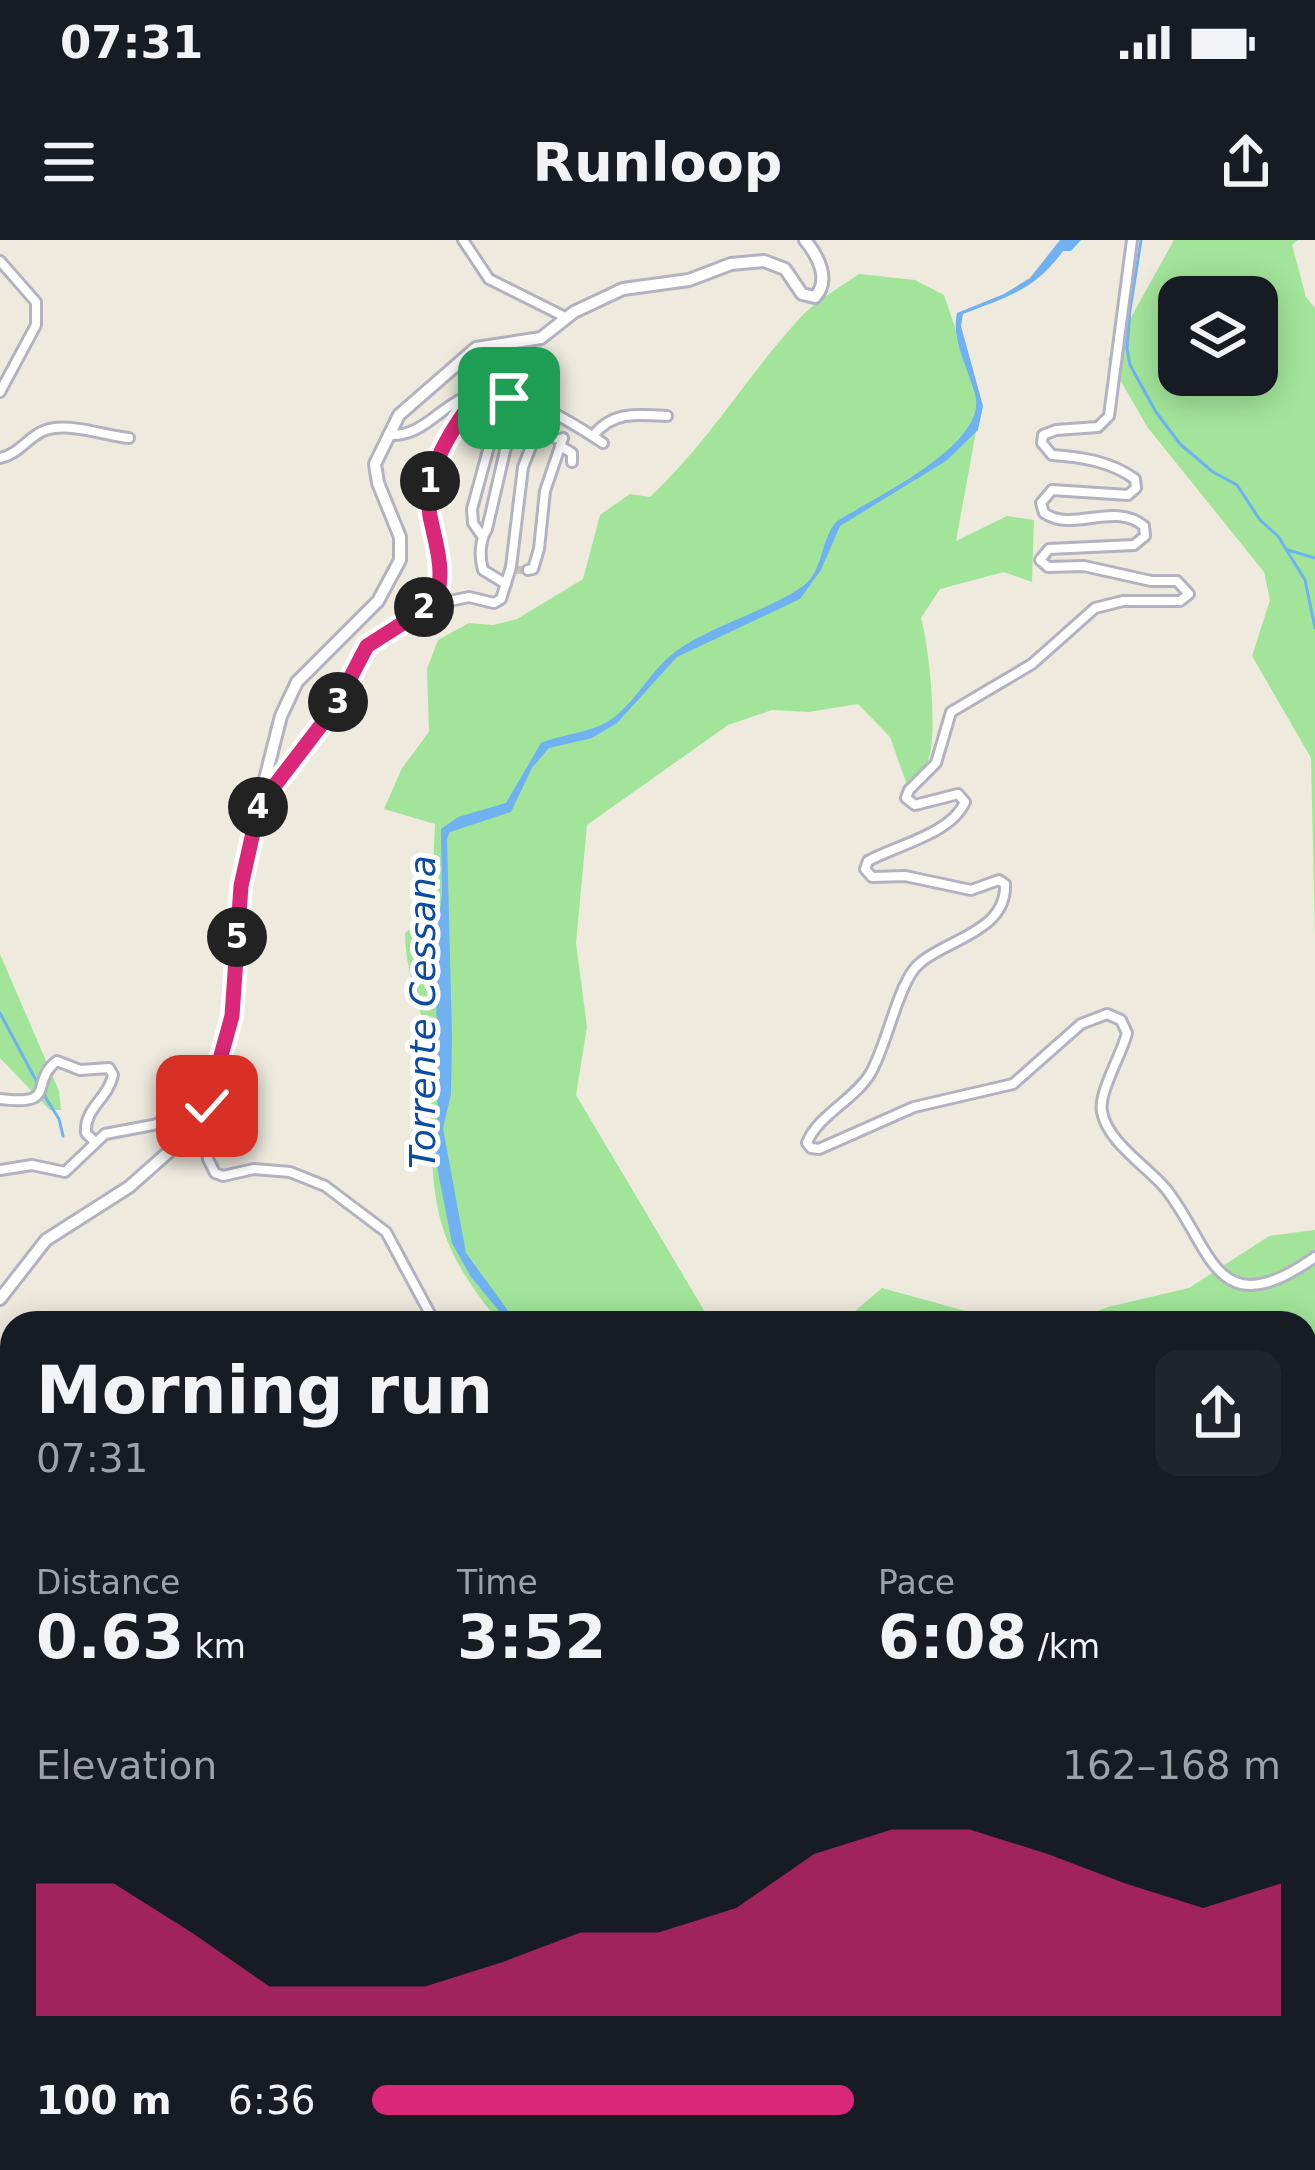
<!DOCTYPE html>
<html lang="en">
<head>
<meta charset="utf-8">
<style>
  body { margin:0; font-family:"DejaVu Sans",sans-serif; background:#20242c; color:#f1f3f6; height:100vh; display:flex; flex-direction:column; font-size:45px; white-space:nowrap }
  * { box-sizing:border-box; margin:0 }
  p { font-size:39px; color:#9ea1a6 }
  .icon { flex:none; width:66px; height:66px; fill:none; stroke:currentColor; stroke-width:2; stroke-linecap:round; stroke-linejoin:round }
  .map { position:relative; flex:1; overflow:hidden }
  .details { position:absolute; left:0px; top:1071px; width:1317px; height:861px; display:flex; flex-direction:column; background:#171b24; border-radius:36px 36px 0 0; box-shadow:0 6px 30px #0003 }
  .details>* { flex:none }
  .controls { position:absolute; left:1158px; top:36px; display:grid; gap:24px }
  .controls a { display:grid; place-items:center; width:120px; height:120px; border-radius:24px; background:#171b24; box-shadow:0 6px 30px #0003; font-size:60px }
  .pin { position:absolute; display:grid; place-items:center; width:102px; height:102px; color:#fff; margin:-51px; border-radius:24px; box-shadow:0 6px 18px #0006 }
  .km { position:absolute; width:60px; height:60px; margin:-30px; border-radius:50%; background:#222; color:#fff; font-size:33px; line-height:60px; text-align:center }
  .round { display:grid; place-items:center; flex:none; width:126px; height:126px; border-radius:24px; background:#20242c }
  .headline { display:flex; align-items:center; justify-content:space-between; height:204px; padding:0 36px }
  h1 { font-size:66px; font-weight:700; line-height:90px }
  .figures { display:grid; grid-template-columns:repeat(3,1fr); gap:18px; height:204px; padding:12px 36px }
  .figures div { display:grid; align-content:center }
  .figures b { font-size:60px; font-weight:700 }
  .figures small { font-size:33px; font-weight:400 }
  .figures p { font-size:33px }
  .chart { height:336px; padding:24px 36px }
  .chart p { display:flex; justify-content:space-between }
  .chart svg { width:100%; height:216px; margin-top:12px; fill:#db2777; opacity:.7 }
  ul { padding:0 36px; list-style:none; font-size:39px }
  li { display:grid; grid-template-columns:192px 144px 1fr; align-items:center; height:90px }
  li i { height:30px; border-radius:15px; background:#db2777 }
  .status { display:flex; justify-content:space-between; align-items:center; height:84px; padding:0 60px; background:#171b24; direction:ltr }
  .status svg { height:33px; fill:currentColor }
  header { display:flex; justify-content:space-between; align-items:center; height:156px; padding:0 36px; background:#171b24; font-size:54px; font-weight:700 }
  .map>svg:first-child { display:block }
  .green { fill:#a2e59a; fill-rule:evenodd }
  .water { fill:#6fb1f1 }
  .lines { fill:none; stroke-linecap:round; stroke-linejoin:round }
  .stream { stroke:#6fb1f1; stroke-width:3 }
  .minor-tunnel { stroke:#c7c4ba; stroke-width:8; stroke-dasharray:8 4; stroke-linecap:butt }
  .minor-casing { stroke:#b2b2c0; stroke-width:14 }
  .tertiary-casing { stroke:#b2b2c0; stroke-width:16 }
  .minor { stroke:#fff; stroke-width:8 }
  .tertiary { stroke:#fff; stroke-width:10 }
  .route-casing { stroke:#fff; stroke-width:24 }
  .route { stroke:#db2777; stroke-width:15 }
  .labels { text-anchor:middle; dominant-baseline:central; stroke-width:10; stroke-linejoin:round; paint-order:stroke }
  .water-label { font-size:36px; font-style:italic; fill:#0b4ba1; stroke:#fff }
</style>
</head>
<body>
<div class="status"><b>07:31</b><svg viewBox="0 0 49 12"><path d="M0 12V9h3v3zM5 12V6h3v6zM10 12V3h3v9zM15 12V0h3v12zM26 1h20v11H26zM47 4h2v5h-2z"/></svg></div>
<header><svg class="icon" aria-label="menu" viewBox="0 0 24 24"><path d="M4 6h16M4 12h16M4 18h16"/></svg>Runloop<svg class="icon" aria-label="share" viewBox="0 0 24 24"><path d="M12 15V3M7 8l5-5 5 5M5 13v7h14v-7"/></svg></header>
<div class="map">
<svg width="1315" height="1930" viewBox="0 0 1315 1930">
  <rect width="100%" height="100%" fill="#eeeade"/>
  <g class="green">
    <path d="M1174,0H1298L1292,5L1306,57L1315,68V695L1311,518L1252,416L1270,360L1264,332L1148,188L1108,119ZM1179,57H1257V135H1179Z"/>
    <path d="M859,34L915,40L944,55L981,164L956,301L1007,276L1034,280L1032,342L1004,332L940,349L921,378C929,406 939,498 927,523C924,531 913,539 907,545L890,497L858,464L809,472L772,470L728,485L587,585L576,703L587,787L576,855L705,1072L740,1083H478L496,1078C440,1009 432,972 431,883C430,865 434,846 432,828C428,781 405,740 405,693L431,674L435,584L384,569L402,528L429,492L427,429L438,400L469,383L493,385L517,379L583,339L600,275L630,254L650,257C710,201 746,137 799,79C815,61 839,48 859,34Z"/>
    <polygon points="0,714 59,851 61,870 50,870 0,818"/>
    <polygon points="1315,990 1315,1906 1311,1886 1305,1881 1305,1083 1066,1083 1108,1067 1189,1048 1269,996"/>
    <polygon points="882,1048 1009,1083 841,1083"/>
    <polygon points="12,1784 12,1866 0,1842 0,1795"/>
    <polygon points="27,1920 1104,1920 1114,1930 27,1930"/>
  </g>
  <path class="water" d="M1060,0H1081L1071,11H1063C1035,50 1007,57 963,74L961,86L983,166L978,190L946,221L840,286L821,330L800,359L677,417L617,483L592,498L549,508L532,528L511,572L450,592L447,598L452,796L451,854L443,888L466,1013L517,1083H509L471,1037L452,1003L436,922L438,839L435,711L442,654L441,589L458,577L506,563L541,503C567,492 596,494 618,474C642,453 654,425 682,407C720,383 771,369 803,346C824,331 820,299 837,281C874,258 990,204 975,154C968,129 951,98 957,73L1004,54L1030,38Z"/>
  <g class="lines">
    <g class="stream">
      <polyline points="1141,0 1130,70 1127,109 1130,125 1156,172 1180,204 1213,232 1237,245 1260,280 1278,296 1305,340 1315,388"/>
      <polyline points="1288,310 1315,318"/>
      <polyline points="0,773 39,846"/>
      <polyline points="44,855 59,879 63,896"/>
      <polyline points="1305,1232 1315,1233"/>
      <polyline points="1305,1645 1315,1643"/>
      <polyline points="1305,1798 1315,1798"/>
      <polyline points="450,1920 456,1930"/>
      <polyline points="795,1920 799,1930"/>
    </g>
    <polyline class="minor-tunnel" points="515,330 528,330"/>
    <g class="minor-casing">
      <g id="minor">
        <polyline points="463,0 489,39 565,77"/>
        <path d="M1132,0L1109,176L1098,187L1056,190L1043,195L1042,203L1052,215C1081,217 1110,221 1135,239L1136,248L1128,255L1052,250L1041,263L1044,273C1073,293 1114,261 1144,286L1145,296L1134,305L1049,309L1040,320L1048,327L1084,326L1151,341H1177L1189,354L1180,361H1123L1095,368L1032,424L951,472L936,523L909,550L906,558L915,565L958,554L965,562C951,594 897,605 868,621L865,629L872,637L905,636L971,650L999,640L1005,644C1007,691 948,699 920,723C899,739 887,806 870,834C854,860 817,876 807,903L811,908L819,909L914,867L1013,844L1081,784L1107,774L1121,780L1127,793C1122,814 1098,853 1102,872C1108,903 1147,926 1166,949C1213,1009 1215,1088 1315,1017"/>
        <polyline points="0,21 36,62 36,85 0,152"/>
        <path d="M388,195C421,197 436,171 463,158C504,138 570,181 603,203"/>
        <path d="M593,196C612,171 638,174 667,176"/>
        <polyline points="560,206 572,213 572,222"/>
        <path d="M0,218C18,214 26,200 41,192C65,180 104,196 129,198"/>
        <polyline points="482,296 473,283 472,269 494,188 502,183 562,200"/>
        <polyline points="528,330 533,329 539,309 545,251 563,198"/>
        <path d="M506,344L483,330C479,316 480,300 487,289L511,185"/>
        <path d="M419,371C463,330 422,290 430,237C435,210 461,177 477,155"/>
        <polyline points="260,564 335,467 367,407 394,386 445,362 469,357 494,363 501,359 511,327 523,227 537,191"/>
        <path d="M0,859C60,866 28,843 57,821L80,830L109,828L113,835C108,859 84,868 86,893L94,901"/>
        <polyline points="202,874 208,919 215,933 223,936 254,929 290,932 325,946 386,992 435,1083"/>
        <polyline points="0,930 32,925 65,932 105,894 153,885 205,867"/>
        <polyline points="549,1930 551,1920"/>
      </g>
    </g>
    <g class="tertiary-casing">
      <path id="tertiary" d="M0,1059L46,1000L129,947L172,909L207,866L233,776L244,622L281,476L297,442L378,361L400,320V297L378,243L375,224L399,175L476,108L541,98L574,72L623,49L689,40L731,24L764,21L785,29L802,54L815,57C831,40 818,16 805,0"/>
    </g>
    <use href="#minor" class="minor"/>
    <use href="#tertiary" class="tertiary"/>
  </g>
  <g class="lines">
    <g class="route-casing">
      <path id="route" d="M207,866L232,776L241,646L259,566L335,467L367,406L414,376L438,352C444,327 435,301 430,276C423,231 451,190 477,155L509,158"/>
    </g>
    <use href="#route" class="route"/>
  </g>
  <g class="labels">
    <g class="water-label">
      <text transform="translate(422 772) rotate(-90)">Torrente Cessana</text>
    </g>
  </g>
</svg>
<div class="controls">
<a><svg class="icon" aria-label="layers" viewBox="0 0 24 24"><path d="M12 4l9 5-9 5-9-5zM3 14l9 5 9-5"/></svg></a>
</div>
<div class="pin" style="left:509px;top:158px;background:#1e9e55"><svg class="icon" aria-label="arrive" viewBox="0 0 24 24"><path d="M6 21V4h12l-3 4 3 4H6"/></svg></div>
<div class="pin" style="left:207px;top:866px;background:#d93025"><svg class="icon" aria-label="check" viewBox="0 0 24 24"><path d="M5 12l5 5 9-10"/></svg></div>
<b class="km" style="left:430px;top:241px">1</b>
<b class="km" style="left:424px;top:367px">2</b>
<b class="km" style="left:338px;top:462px">3</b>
<b class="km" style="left:258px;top:567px">4</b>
<b class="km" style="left:237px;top:697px">5</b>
<section class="details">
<div class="headline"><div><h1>Morning run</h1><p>07:31</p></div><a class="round"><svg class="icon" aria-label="share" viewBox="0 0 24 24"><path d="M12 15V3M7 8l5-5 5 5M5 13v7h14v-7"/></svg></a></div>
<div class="figures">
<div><p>Distance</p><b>0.63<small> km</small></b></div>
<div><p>Time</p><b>3:52</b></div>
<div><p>Pace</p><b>6:08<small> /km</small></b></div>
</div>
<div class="chart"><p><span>Elevation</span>162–168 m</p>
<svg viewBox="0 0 160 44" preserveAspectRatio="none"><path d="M0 44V17L10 17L20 27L30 38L40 38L50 38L60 33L70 27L80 27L90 22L100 11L110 6L120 6L130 11L140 17L150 22L160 17V44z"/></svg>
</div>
<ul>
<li><b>100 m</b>6:36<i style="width:53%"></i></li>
</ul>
</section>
</div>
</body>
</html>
